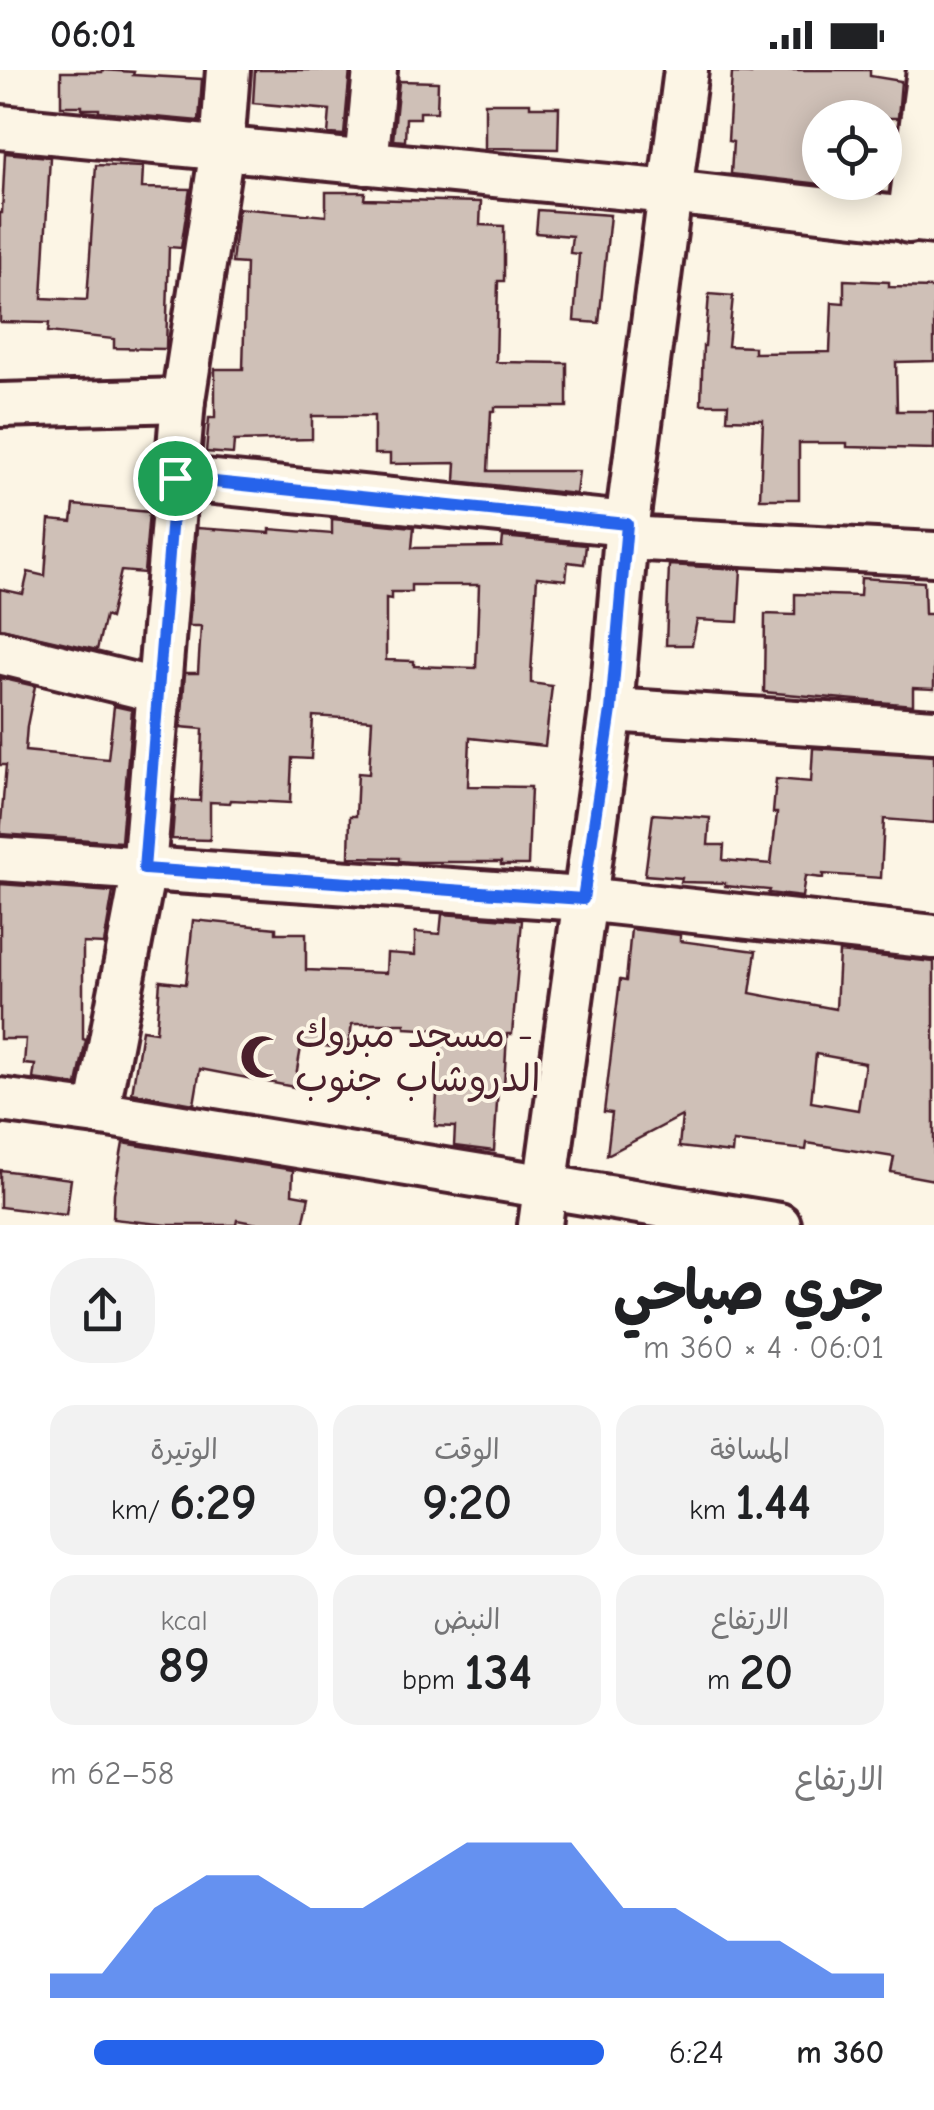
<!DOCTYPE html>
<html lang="ar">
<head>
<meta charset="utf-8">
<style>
  body { margin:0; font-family:"Comic Neue","Playpen Sans Arabic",sans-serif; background:#f2f2f2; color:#202124; direction:rtl; height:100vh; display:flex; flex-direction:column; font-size:38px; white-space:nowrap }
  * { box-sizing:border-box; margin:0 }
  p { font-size:32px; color:#757577 }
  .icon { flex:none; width:55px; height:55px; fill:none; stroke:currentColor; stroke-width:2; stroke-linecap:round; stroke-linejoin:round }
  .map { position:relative; height:1155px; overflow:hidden; direction:ltr }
  .details { display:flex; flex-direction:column; background:#fff; flex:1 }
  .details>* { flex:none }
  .controls { position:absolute; left:802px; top:30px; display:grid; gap:20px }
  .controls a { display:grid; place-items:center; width:100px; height:100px; border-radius:50%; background:#fff; box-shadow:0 5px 25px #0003; font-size:50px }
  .pin { position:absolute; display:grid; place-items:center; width:85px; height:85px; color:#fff; margin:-42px; border:5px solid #fff; border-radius:50%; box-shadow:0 2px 10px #0007 }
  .round { display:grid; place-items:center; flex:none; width:105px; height:105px; border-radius:40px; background:#f2f2f2 }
  .overview { display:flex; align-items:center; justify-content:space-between; height:170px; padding:0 50px }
  h1 { font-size:55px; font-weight:700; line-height:75px }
  .stats { display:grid; grid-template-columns:repeat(3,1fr); gap:15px; height:170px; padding:10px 50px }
  .stats div { display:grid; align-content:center; border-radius:25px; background:#f2f2f2; text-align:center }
  .stats b { font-size:50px; font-weight:700 }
  .stats small { font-size:28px; font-weight:400 }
  .stats p { font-size:28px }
  .chart { height:280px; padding:20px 50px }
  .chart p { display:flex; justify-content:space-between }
  .chart svg { width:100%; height:180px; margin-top:10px; fill:#2563eb; opacity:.7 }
  ul { padding:0 50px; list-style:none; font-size:32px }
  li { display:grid; grid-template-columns:160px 120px 1fr; align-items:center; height:75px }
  li i { height:25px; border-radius:12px; background:#2563eb }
  .status { display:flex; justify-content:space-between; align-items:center; height:70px; padding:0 50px; background:#fff; direction:ltr }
  .status svg { height:28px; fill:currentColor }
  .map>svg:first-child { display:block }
  .building { fill:#cfc0b7; stroke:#4a1f2b; stroke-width:2.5; fill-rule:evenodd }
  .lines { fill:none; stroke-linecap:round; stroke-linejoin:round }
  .minor-casing { stroke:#4a1f2b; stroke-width:50 }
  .minor { stroke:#fcf5e5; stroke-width:42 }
  .route-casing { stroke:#fff; stroke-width:20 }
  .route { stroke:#2563eb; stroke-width:12 }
  .labels { text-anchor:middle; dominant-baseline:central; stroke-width:8; stroke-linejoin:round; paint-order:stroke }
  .poi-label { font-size:38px; fill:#4a1f2b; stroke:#fcf5e5; text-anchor:start }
</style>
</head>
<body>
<div class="status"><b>06:01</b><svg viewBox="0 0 49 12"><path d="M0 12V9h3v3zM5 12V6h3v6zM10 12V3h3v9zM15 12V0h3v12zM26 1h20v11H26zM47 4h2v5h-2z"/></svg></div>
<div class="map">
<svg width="934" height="1155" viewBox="0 0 934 1155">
  <rect width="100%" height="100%" fill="#fcf5e5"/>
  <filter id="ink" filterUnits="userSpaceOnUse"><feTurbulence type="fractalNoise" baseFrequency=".01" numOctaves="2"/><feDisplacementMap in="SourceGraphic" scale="20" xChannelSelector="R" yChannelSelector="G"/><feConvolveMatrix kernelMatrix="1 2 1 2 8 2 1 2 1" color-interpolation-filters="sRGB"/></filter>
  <g filter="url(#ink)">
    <g class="building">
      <polygon points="102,0 134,2 133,5 202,9 199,51 99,42 99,39 82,39 82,36 61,36 61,2 102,2"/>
      <polygon points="255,0 350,0 344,65 328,64 330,40 253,33"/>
      <polygon points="751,0 870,0 870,6 901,11 898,48 820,48 820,114 731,104 733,72 728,71 732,3 751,4"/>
      <polygon points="399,11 438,12 437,42 420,42 420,48 406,48 405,71 393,70"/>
      <polygon points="485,33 530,33 530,37 559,37 558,79 485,78"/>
      <polygon points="5,83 50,87 42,228 87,230 96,95 143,97 142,118 190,119 181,178 169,177 166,279 114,278 114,269 48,262 49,253 0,252 0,143 2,143"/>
      <polygon points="326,122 365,122 364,129 481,132 480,155 504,156 504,211 498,211 496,292 567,293 567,337 495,337 495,341 491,341 488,401 579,401 576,424 455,411 456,393 390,394 390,384 374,384 374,346 312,346 312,369 234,371 233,384 206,382 209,348 215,348 215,299 243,299 246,194 232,193 238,138 326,146"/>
      <polygon points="538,140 610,145 599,253 574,251 579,184 570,183 572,166 536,163"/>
      <polygon points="844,210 889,212 889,217 934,218 934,291 896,292 897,341 934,341 934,379 847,377 847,373 799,373 799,429 760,429 763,350 727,349 728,334 701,334 703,276 705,276 709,224 733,226 728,276 754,277 754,283 830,282 832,232 844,233"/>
      <polygon points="74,435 149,442 144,503 121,501 110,548 105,546 97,580 0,558 0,519 23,524 28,502 45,506 49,450 72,452"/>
      <path d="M332,449L414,457L412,478L502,477L503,467L586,475L584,494L568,492L566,510L537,507L531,604V613L552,616L545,676L470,668L468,716L531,717L528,795H501V792H412L399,791V788L349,787L350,746H356L358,703L369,704L372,650L313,646L311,689L292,688L290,733L231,730L230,733L210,732V770L172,769L175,730L200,731L203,659L181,657L185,603H198L201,556H189L197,458L270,463V459L332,464ZM411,515H479L476,598L414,596V591L386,590V528L391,529V522H411Z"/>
      <polygon points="669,495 741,499 738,552 697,550 692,575 666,575"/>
      <polygon points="861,508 924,512 925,544 934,544 934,619 913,618 913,635 764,622 765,544 795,545 795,524 860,526"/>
      <polygon points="0,608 35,616 27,656 25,681 108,689 114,636 132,640 121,772 0,764 6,695 0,695"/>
      <polygon points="813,678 934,686 934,753 884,749 881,808 823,804 823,808 805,806 802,827 768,823 769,820 725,816 725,813 681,812 682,808 645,805 653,744 710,748 708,775 724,775 723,790 771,794 777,743 773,743 776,709 811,712"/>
      <polygon points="0,814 113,822 104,874 83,873 83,969 86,970 77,1015 33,1009 35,995 24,994 26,969 0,969"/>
      <polygon points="442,844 522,850 512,964 507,964 504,1016 498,1016 494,1081 454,1076 455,1057 435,1056 441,960 405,958 405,954 352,954 348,980 302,972 294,1017 200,999 194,1034 132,1023 142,960 156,962 160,911 186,914 193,850 276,858 276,863 306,863 306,900 386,903 387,883 415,885 415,862 440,864"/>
      <path d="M631,859L680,865V871L756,881L750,923L836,939L839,882L934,892V1110L891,1102L894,1087L807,1073L806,1080L733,1072L732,1083L679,1077L682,1046L607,1085L612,1043L604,1042L620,910L626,911ZM816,984L865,993L858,1040L811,1032Z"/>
      <polygon points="123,1073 293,1100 292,1124 309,1127 303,1155 263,1155 237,1150 236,1155 168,1155 113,1149 114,1123"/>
      <polygon points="0,1100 71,1109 66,1145 0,1137"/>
    </g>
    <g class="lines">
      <g class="minor-casing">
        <g id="minor">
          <polyline points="0,57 670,122 934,152"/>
          <polyline points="366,93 375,0"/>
          <polyline points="909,151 929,0"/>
          <polyline points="0,335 183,330"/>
          <polyline points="175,408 627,454"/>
          <polyline points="625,468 934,484"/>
          <polyline points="0,582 159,621"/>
          <polyline points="611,640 934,661"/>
          <polyline points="0,789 583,829 934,867"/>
          <polyline points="0,1030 97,1043 779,1155"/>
          <polyline points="97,1043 144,799 183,330 222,79 228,0"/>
          <polyline points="540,1155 611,640 627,454 686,0"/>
        </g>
      </g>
      <use href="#minor" class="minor"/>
    </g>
  </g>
  <g class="lines" filter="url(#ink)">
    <g class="route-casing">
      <polygon id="route" points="175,408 627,454 611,640 583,829 144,799"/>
    </g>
    <use href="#route" class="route"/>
  </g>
  <defs>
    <g id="mosque-bare" transform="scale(3.45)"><path d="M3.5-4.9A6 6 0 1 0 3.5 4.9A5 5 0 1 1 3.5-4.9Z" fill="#4a1f2b" stroke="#fcf5e5" stroke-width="2.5" paint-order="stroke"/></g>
  </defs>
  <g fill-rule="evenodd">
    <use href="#mosque-bare" x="262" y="987"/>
  </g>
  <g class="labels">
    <g class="poi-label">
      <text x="295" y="965">مسجد مبروك -<tspan x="295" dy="44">الدروشاب جنوب</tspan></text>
    </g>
  </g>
</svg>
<div class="controls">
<a><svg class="icon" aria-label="locate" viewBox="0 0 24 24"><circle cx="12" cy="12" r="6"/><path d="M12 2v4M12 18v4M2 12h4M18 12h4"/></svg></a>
</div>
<div class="pin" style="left:175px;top:408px;background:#1e9e55"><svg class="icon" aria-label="arrive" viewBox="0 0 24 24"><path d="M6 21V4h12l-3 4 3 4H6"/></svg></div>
</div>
<section class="details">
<div class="overview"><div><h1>جري صباحي</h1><p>06:01 · 4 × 360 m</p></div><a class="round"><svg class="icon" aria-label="share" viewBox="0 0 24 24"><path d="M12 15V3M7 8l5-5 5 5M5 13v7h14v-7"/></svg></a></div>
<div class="stats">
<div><p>المسافة</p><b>1.44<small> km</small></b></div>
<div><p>الوقت</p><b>9:20</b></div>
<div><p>الوتيرة</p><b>6:29<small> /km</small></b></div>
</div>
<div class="stats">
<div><p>الارتفاع</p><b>20<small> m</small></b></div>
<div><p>النبض</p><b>134<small> bpm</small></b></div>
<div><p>kcal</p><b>89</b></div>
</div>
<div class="chart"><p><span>الارتفاع</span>58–62 m</p>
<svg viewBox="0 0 160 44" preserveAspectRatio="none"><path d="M0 44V38L10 38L20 22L30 14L40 14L50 22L60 22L70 14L80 6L90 6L100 6L110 22L120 22L130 30L140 30L150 38L160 38V44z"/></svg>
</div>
<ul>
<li><b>360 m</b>6:24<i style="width:92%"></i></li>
</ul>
</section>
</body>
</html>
